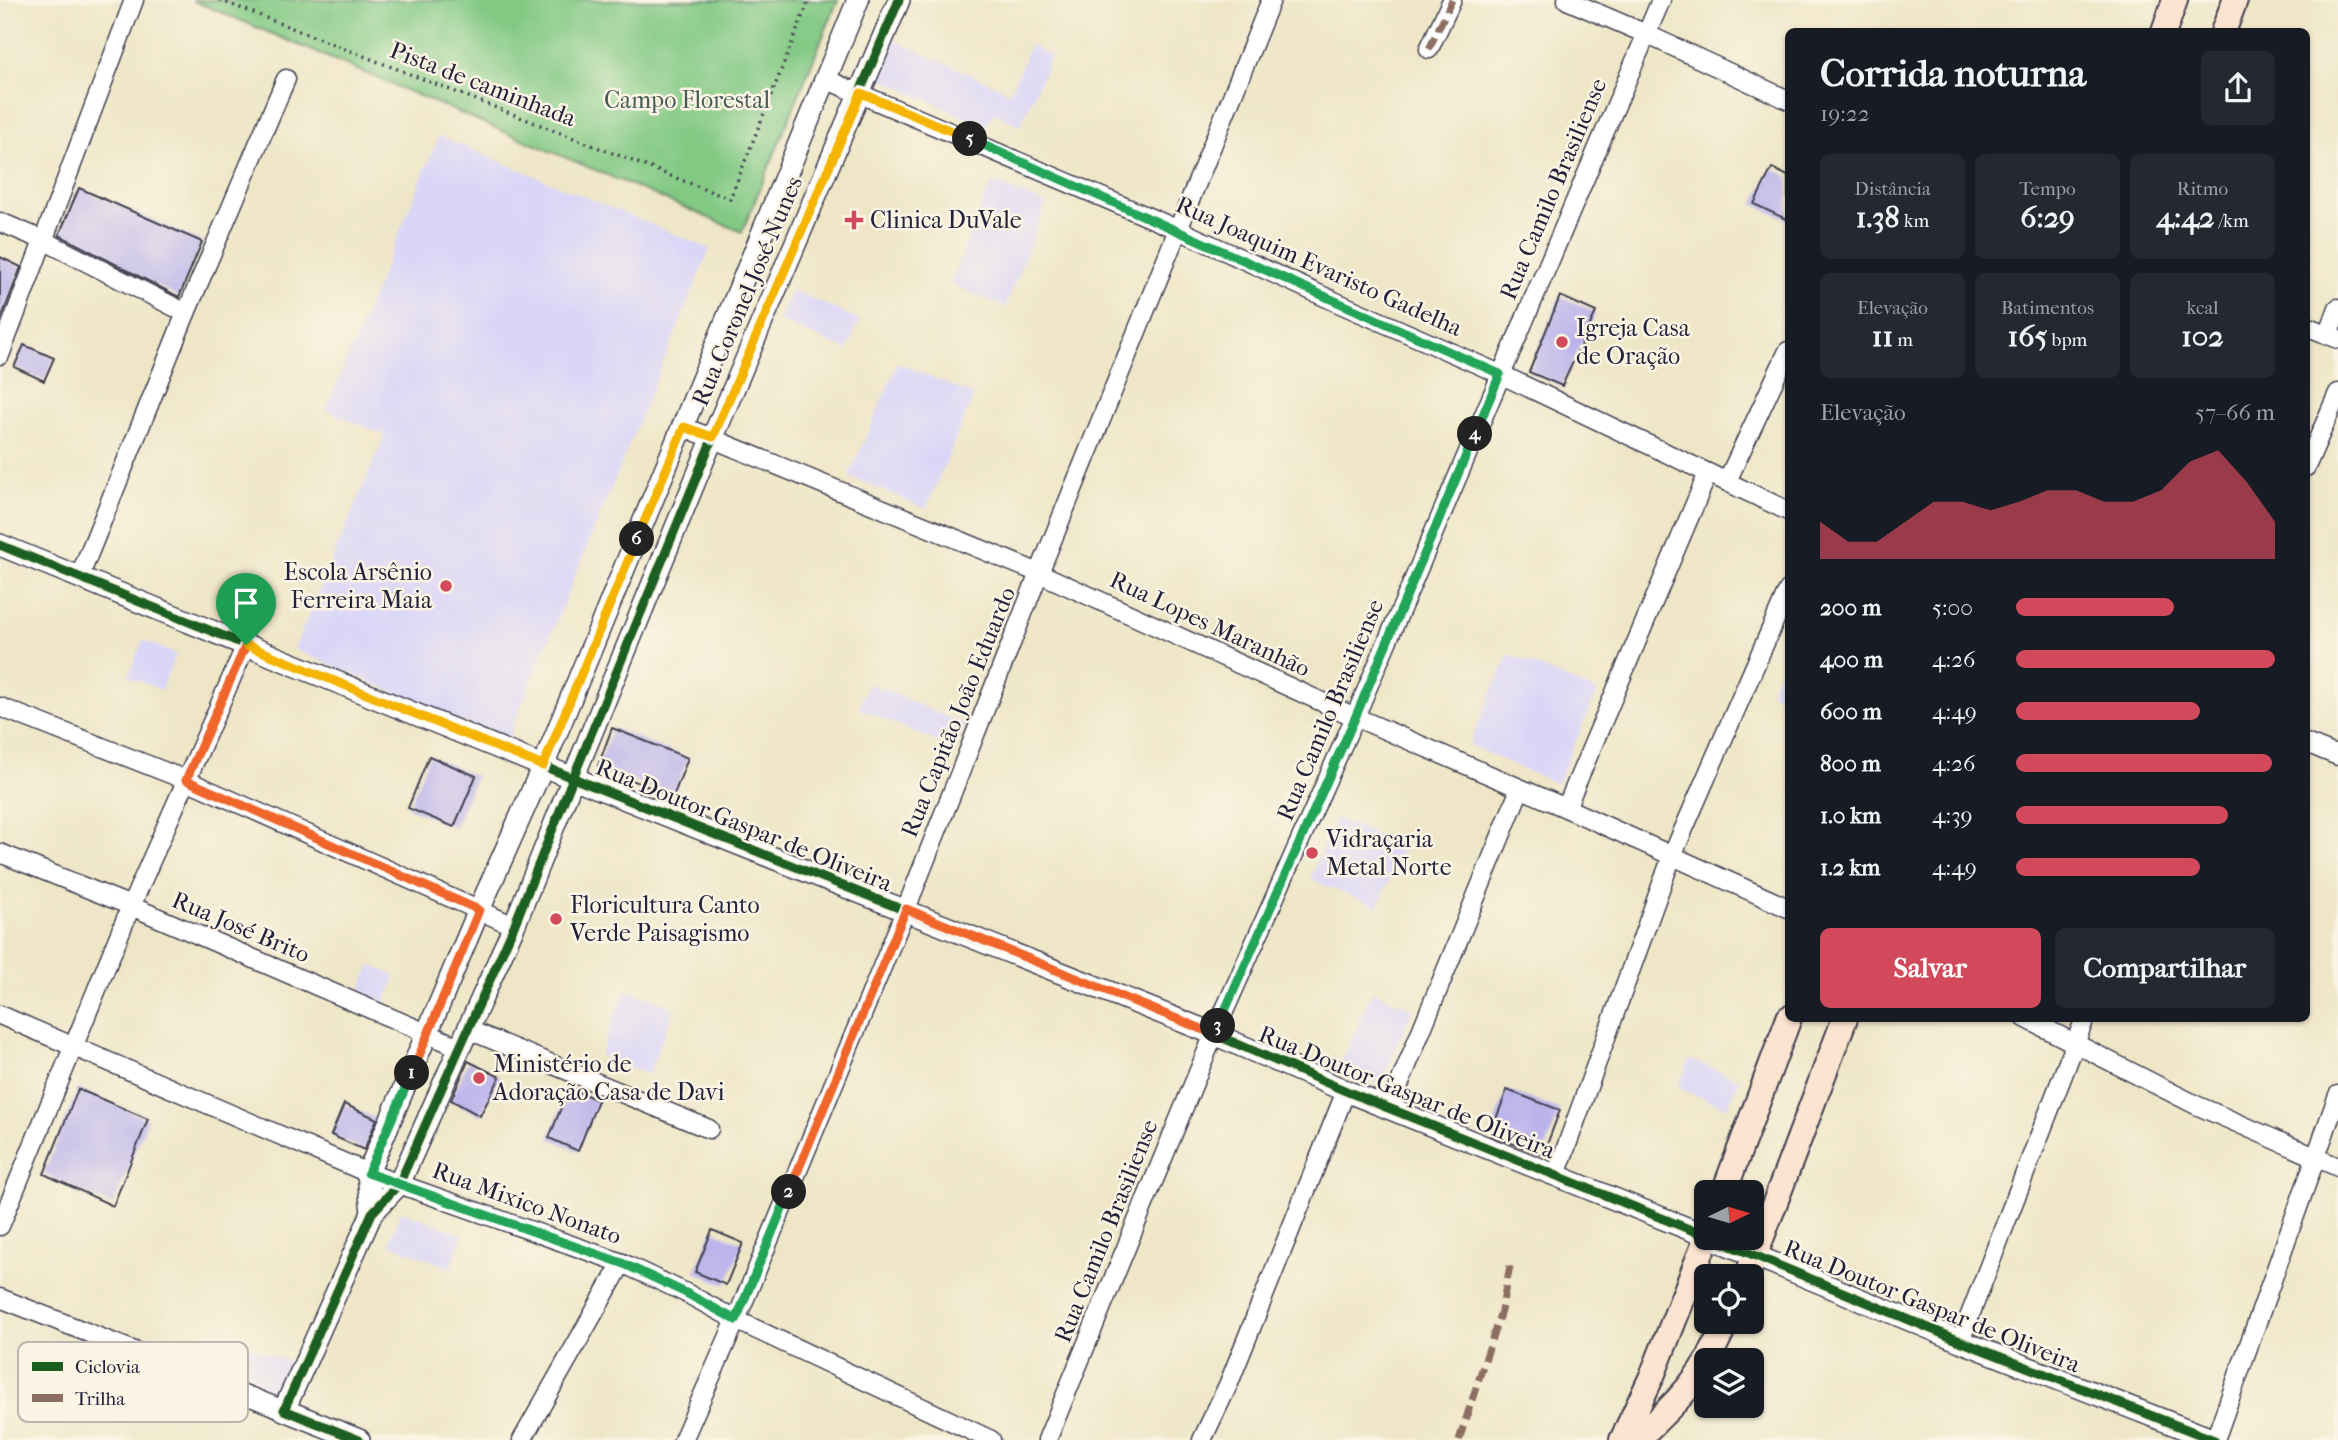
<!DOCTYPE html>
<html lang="pt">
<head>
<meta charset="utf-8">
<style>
  body { margin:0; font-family:"IM FELL French Canon",serif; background:#242831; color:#f1f3f6; height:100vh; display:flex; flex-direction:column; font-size:26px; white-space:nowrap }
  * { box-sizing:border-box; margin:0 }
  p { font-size:23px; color:#9ea1a6 }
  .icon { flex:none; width:38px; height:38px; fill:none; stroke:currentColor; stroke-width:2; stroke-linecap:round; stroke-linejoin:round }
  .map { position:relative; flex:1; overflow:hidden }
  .side { position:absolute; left:1785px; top:28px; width:525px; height:994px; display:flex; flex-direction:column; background:#171b24; border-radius:10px; box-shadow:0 2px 5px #0004 }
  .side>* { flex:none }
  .needle { width:46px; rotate:85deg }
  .fabs { position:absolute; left:1694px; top:1180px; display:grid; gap:14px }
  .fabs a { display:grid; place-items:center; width:70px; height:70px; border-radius:10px; background:#171b24; box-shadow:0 2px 5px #0004; font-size:35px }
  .pin { position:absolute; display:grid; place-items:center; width:60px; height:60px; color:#fff; margin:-72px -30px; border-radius:50% 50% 50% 0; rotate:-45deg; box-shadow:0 0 7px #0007 }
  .pin .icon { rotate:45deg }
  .km { position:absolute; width:35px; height:35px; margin:-18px; border-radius:50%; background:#222; color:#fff; font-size:19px; line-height:35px; text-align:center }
  .round { display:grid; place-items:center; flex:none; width:74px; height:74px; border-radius:10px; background:#242831 }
  .summary { display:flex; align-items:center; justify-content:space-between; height:119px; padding:0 35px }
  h1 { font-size:38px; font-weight:800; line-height:52px }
  .figures { display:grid; grid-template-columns:repeat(3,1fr); gap:10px; height:119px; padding:7px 35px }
  .figures div { display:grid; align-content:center; border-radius:10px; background:#242831; text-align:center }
  .figures b { font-size:30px; font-weight:800 }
  .figures small { font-size:19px; font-weight:400 }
  .figures p { font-size:19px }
  .chart { height:196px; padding:14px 35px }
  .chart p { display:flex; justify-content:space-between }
  .chart svg { width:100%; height:126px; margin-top:7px; fill:#d1495b; opacity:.7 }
  .button { display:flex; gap:14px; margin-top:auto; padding:14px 35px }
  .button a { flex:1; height:80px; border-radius:10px; background:#d1495b; color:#fff; font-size:28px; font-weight:800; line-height:80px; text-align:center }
  .button a+a { background:#242831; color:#f1f3f6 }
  ul { padding:0 35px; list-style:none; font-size:23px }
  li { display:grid; grid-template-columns:112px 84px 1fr; align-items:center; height:52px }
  li i { height:18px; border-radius:9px; background:#d1495b }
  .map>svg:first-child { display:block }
  .built { fill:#dad6f7 }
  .green { fill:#82c984; stroke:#527660; stroke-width:2 }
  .building { fill:#bbb4eb }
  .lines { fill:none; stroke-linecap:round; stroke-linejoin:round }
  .minor-casing { stroke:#413f50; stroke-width:21 }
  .tertiary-casing { stroke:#413f50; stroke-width:24 }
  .secondary-casing { stroke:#413f50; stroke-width:28 }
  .path { stroke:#413f50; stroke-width:3.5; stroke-dasharray:2 5; stroke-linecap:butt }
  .minor { stroke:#fff; stroke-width:18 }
  .tertiary { stroke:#fff; stroke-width:21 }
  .secondary { stroke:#fde4d1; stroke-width:24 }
  .quiet { stroke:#8d6e63; stroke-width:7; stroke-dasharray:14 7; stroke-linecap:butt }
  .cycleway-casing { stroke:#fcf5e5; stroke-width:13 }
  .cycleway { stroke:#1b5e20; stroke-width:9 }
  .split-1-casing { stroke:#fff; stroke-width:14 }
  .split-2-casing { stroke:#fff; stroke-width:14 }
  .split-3-casing { stroke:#fff; stroke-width:14 }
  .split-4-casing { stroke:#fff; stroke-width:14 }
  .split-5-casing { stroke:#fff; stroke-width:14 }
  .split-6-casing { stroke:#fff; stroke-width:14 }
  .split-7-casing { stroke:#fff; stroke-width:14 }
  .split-1 { stroke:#f0652b; stroke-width:9 }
  .split-2 { stroke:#22a559; stroke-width:9 }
  .split-3 { stroke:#f0652b; stroke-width:9 }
  .split-4 { stroke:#22a559; stroke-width:9 }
  .split-5 { stroke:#22a559; stroke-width:9 }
  .split-6 { stroke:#f5b400; stroke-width:9 }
  .split-7 { stroke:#f5b400; stroke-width:9 }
  .poi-dot { fill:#d1495b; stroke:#fcf5e5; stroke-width:2.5 }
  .labels { text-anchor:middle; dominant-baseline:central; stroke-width:5; stroke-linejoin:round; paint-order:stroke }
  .street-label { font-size:24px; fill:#22223b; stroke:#fcf5e5 }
  .park-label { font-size:24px; fill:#445c55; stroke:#fcf5e5 }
  .poi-label { font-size:24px; fill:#22223b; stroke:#fcf5e5; text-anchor:start }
  .key { fill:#fcf5e5; stroke:#bbb6b2; stroke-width:2 }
  .key-label { font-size:19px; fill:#22223b }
</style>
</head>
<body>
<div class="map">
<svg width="2338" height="1440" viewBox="0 0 2338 1440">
  <rect width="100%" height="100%" fill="#fcf5e5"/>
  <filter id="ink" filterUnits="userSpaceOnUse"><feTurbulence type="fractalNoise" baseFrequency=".0143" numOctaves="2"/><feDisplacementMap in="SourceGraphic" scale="14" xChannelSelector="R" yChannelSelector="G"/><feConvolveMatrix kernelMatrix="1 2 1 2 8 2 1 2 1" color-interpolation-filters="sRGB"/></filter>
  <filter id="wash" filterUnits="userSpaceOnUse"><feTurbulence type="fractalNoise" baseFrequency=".00686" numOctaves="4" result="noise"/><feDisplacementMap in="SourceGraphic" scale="28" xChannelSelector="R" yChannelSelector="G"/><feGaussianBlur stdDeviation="1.57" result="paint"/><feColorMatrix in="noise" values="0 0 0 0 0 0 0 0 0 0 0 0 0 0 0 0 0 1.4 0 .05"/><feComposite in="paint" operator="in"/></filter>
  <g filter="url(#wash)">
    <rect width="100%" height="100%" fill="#efe6c7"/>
    <g class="built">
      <polygon points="891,39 1010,92 1030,45 1051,56 1020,126 993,113 986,127 876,76"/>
      <polygon points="439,136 710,249 507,741 294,649 385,435 326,410"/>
      <polygon points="992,182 1046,204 1005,307 950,284"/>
      <polygon points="792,290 860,320 847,350 779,321"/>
      <polygon points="898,363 974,395 926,509 849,476"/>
      <polygon points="143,640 176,654 161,690 128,676"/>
      <polygon points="1788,650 1788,700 1770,692"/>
      <polygon points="1509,654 1597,692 1557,784 1469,745"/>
      <polygon points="869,683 965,725 954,749 859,708"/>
      <polygon points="1335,818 1403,846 1378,907 1310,879"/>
      <polygon points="371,965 396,976 385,1003 360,991"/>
      <polygon points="626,989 674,1008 648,1075 600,1055"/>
      <polygon points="1372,991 1413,1009 1381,1085 1340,1067"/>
      <polygon points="1689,1059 1739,1079 1728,1108 1678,1088"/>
      <polygon points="401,1211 463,1235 451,1268 389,1244"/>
      <polygon points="216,1332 289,1362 271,1407 198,1377"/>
    </g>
    <polygon class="green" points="192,0 838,0 742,232"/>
    <g id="blocks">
      <g class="building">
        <polygon points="1772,168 1788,176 1788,220 1754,204"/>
        <polygon points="79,188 202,242 179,297 59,235"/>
        <polygon points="0,257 21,267 1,319 0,319"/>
        <polygon points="1560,296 1596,312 1562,386 1529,372"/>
        <polygon points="24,345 54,358 44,381 14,367"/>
        <polygon points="612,728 688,758 673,797 598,766"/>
        <polygon points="429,756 476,776 454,827 408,808"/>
        <polygon points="468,1061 500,1077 480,1116 451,1100"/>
        <polygon points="569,1088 598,1100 578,1151 549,1138"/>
        <polygon points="78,1089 148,1119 113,1206 44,1174"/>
        <polygon points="1507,1090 1560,1110 1543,1155 1490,1135"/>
        <polygon points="344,1104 377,1119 364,1150 331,1135"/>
        <polygon points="712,1230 743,1243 726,1285 695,1272"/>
      </g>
    </g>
  </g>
  <g filter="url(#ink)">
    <use href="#blocks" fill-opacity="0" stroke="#413f50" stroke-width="2"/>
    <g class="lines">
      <g class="minor-casing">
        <g id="minor">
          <polyline points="1567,0 1646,34 1788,100"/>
          <polyline points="1429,49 1452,0"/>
          <polyline points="825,79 1179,230 1336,302 1500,374 1788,511"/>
          <polyline points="0,222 43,240 186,313"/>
          <polyline points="2306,326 2338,339"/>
          <polyline points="2328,335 2338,308"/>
          <polyline points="0,355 134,0"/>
          <polyline points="684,427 1039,573 1355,717 1566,808 1788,908"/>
          <polyline points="2306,467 2338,393"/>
          <polyline points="1727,481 1788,351"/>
          <polyline points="79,578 186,313 286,79"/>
          <polyline points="0,707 186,780 514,926"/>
          <polyline points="2306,743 2338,756"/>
          <polyline points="1566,808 1708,473"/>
          <polyline points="0,853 131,906 461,1048"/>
          <polyline points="0,1015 368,1173 622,1263 686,1293 736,1320 991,1440"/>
          <polyline points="2025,1018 2196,1105 2338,1167"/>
          <polyline points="469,1030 709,1129"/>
          <polyline points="1390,1107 1520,789"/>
          <polyline points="1556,1175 1672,856 1788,590"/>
          <polyline points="0,1226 131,906 246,645"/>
          <polyline points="0,1298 284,1410"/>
          <polyline points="1960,1341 2085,1018"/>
          <polyline points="522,1440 622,1263"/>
          <polyline points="683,1440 736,1320 906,909 1039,573 1271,0"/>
          <polyline points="1047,1440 1214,1034 1355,717 1661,0"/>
          <polyline points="1202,1440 1229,1383 1346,1091"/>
          <polyline points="2215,1440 2338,1095"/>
        </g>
      </g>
      <g class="tertiary-casing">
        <g id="tertiary">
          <polyline points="0,545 543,766 1214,1034 1346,1091 1756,1256 1960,1341 2214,1440"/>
          <polyline points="372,1213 368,1173 479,910 543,766 858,0"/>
          <polyline points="359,1440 284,1410 372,1213 399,1184 514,926 573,778 713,437 899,0"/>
        </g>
      </g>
      <g class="secondary-casing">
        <g id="secondary">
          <polyline points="2164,32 2175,0"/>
          <polyline points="2223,32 2235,0"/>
          <polyline points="1724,1192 1789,1018"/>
          <polyline points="1747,1276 1845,1018"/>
          <polyline points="1708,1360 1727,1321"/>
          <polyline points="1622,1440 1652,1376 1707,1237"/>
          <path d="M1637,1440C1661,1416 1689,1392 1706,1362"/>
        </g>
      </g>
      <polyline class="path" points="220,0 730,199 809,0"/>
      <use href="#minor" class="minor"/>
      <use href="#tertiary" class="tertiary"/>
      <use href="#secondary" class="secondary"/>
      <g class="quiet">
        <polyline points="1429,49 1452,0"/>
        <polyline points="1459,1440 1501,1311 1510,1266"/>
      </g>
      <g class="cycleway-casing">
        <g id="cycleway">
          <polyline points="0,545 543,766 1214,1034 1346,1091 1756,1256 1960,1341 2214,1440"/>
          <polyline points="359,1440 284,1410 372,1213 399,1184 514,926 573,778 713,437 899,0"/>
        </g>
      </g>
      <use href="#cycleway" class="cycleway"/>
    </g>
  </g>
  <g class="lines" filter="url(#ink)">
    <g class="split-1-casing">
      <polyline id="split-1" points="246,645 186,780 479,910 412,1073"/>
    </g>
    <g class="split-2-casing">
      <polyline id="split-2" points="412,1073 368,1173 622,1263 686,1293 736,1320 789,1192"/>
    </g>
    <g class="split-3-casing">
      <polyline id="split-3" points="789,1192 906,909 1214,1034 1218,1026"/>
    </g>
    <g class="split-4-casing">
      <polyline id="split-4" points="1218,1026 1355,718 1475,434"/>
    </g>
    <g class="split-5-casing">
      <path id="split-5" d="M970,139C1147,216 1323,297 1500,374L1475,434"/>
    </g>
    <g class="split-6-casing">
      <polyline id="split-6" points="637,539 684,427 713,437 861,93 970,139"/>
    </g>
    <g class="split-7-casing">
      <polyline id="split-7" points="246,645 543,766 637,539"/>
    </g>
    <use href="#split-1" class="split-1"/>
    <use href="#split-2" class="split-2"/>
    <use href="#split-3" class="split-3"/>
    <use href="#split-4" class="split-4"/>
    <use href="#split-5" class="split-5"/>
    <use href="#split-6" class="split-6"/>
    <use href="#split-7" class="split-7"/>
  </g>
  <g class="poi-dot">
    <path d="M850.5 209.5h7v7h7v7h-7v7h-7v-7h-7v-7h7z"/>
    <circle cx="1562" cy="342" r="7"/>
    <circle cx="446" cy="586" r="7"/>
    <circle cx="1312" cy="853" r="7"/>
    <circle cx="556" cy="919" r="7"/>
    <circle cx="479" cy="1078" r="7"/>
  </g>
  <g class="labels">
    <g class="street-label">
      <text transform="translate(483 84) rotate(21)">Pista de caminhada</text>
      <text transform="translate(1553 189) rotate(-67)">Rua Camilo Brasiliense</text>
      <text transform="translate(1319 266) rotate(24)">Rua Joaquim Evaristo Gadelha</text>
      <text transform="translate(747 291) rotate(-67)">Rua Coronel José Nunes</text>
      <text transform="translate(1210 624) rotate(25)">Rua Lopes Maranhão</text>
      <text transform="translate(1330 710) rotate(-67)">Rua Camilo Brasiliense</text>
      <text transform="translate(958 712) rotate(-68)">Rua Capitão João Eduardo</text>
      <text transform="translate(744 825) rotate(22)">Rua Doutor Gaspar de Oliveira</text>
      <text transform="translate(241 927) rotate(23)">Rua José Brito</text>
      <text transform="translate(1407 1092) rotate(22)">Rua Doutor Gaspar de Oliveira</text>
      <text transform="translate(527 1203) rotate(20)">Rua Mixico Nonato</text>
      <text transform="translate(1106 1231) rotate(-68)">Rua Camilo Brasiliense</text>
      <text transform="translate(1932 1306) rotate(22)">Rua Doutor Gaspar de Oliveira</text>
    </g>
    <g class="park-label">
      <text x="687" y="100">Campo Florestal</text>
    </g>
    <g class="poi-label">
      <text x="870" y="220">Clinica DuVale</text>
      <text x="1576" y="328">Igreja Casa<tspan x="1576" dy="28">de Oração</tspan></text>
      <text x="432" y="572" text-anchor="end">Escola Arsênio<tspan x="432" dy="28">Ferreira Maia</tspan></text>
      <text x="1326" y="839">Vidraçaria<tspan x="1326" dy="28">Metal Norte</tspan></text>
      <text x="570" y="905">Floricultura Canto<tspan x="570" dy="28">Verde Paisagismo</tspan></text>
      <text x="493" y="1064">Ministério de<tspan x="493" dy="28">Adoração Casa de Davi</tspan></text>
    </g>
  </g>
  <rect x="18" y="1342" width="230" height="80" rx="10" class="key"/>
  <rect x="32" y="1362" width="31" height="9" fill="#1b5e20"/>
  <rect x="32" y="1394" width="31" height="8" fill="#8d6e63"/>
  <g class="key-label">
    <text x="75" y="1373">Ciclovia</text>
    <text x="75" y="1405">Trilha</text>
  </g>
</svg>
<div class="fabs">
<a><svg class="needle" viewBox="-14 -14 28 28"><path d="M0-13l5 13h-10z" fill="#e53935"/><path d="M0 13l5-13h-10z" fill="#9ea1a6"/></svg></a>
<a><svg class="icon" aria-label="locate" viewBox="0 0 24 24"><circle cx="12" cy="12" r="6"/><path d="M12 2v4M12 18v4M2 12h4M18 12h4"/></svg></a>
<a><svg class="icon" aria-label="layers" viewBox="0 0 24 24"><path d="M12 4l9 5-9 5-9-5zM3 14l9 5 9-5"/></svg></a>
</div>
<div class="pin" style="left:246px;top:645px;background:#1e9e55"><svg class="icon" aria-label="arrive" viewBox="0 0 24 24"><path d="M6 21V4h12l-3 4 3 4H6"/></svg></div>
<b class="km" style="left:412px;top:1073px">1</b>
<b class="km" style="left:789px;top:1192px">2</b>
<b class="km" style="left:1218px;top:1026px">3</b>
<b class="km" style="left:1475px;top:434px">4</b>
<b class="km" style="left:970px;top:139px">5</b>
<b class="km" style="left:637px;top:539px">6</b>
<section class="side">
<div class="summary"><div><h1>Corrida noturna</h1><p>19:22</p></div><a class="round"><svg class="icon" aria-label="share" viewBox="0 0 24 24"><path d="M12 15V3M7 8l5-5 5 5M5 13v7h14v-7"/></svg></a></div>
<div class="figures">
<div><p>Distância</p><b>1.38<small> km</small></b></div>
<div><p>Tempo</p><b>6:29</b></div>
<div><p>Ritmo</p><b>4:42<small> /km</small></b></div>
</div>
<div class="figures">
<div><p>Elevação</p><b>11<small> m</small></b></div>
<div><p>Batimentos</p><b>165<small> bpm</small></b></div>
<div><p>kcal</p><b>102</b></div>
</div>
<div class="chart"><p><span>Elevação</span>57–66 m</p>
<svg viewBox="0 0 160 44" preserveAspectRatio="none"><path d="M0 44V31L10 38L20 38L30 31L40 24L50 24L60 27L70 24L80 20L90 20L100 24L110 24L120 20L130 10L140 6L150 17L160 31V44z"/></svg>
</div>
<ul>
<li><b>200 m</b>5:00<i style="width:61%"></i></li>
<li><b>400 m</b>4:26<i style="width:100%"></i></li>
<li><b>600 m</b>4:49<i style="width:71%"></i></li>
<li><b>800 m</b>4:26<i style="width:99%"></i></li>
<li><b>1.0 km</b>4:39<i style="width:82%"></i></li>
<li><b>1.2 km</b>4:49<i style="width:71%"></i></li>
</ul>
<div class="button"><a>Salvar</a><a>Compartilhar</a></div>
</section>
</div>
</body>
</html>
